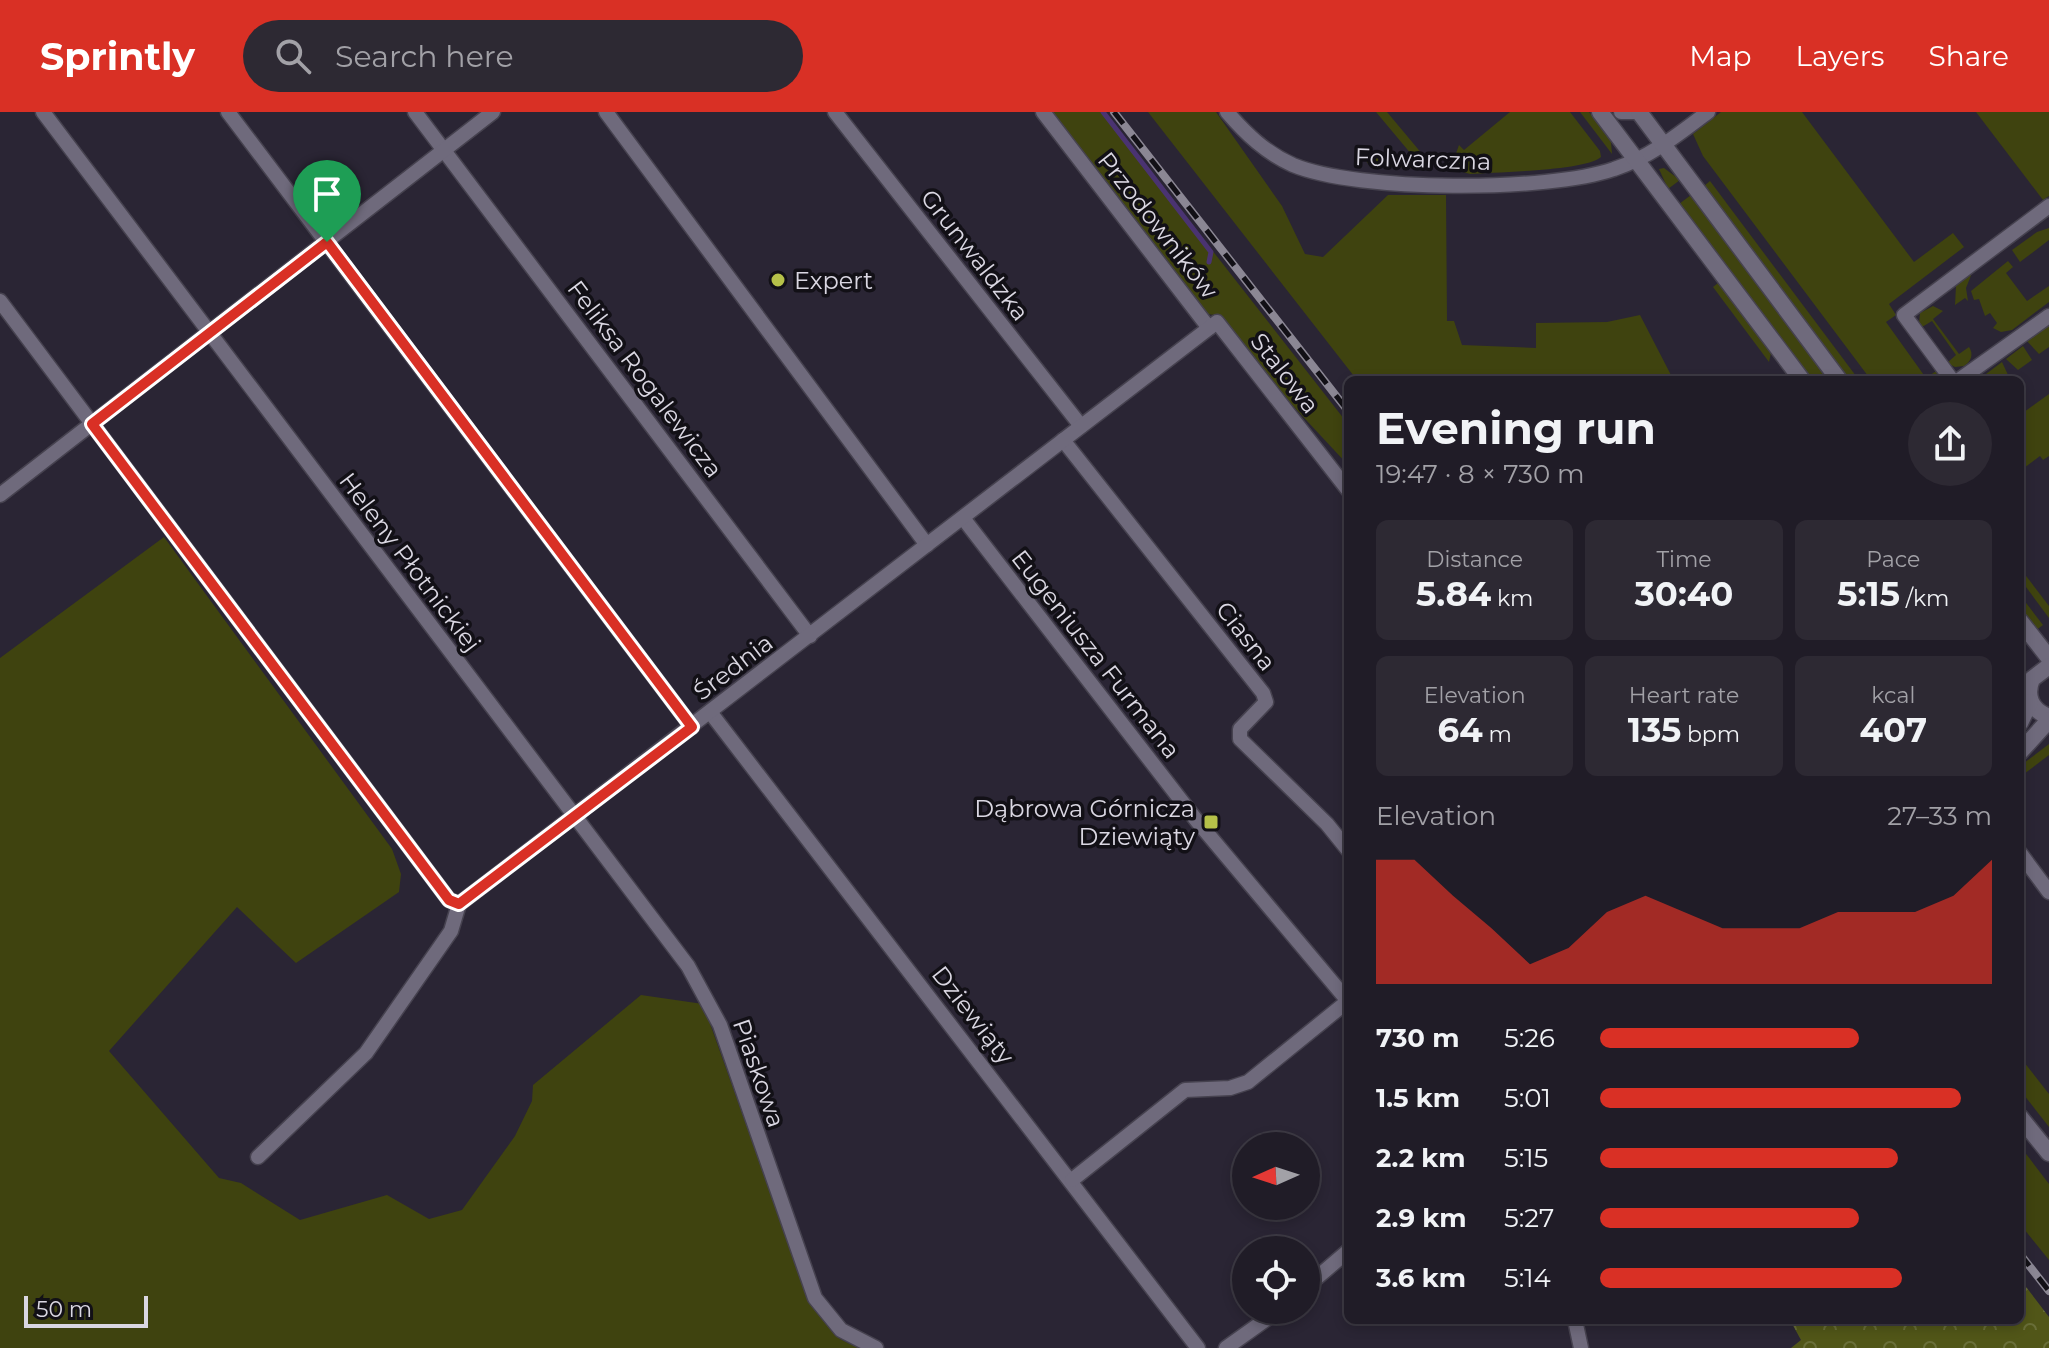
<!DOCTYPE html>
<html lang="en">
<head>
<meta charset="utf-8">
<style>
  body { margin:0; font-family:Montserrat,sans-serif; background:#2d2933; color:#f1f3f6; height:100vh; display:flex; flex-direction:column; font-size:30px; white-space:nowrap }
  * { box-sizing:border-box; margin:0 }
  p { font-size:26px; color:#a2a1a7 }
  .icon { flex:none; width:44px; height:44px; fill:none; stroke:currentColor; stroke-width:2; stroke-linecap:round; stroke-linejoin:round }
  .map { position:relative; flex:1; overflow:hidden }
  .details { position:absolute; left:1344px; top:264px; width:680px; height:948px; display:flex; flex-direction:column; background:#201c27; border-radius:12px; box-shadow:0 4px 12px #0003,0 0 0 2px #3d3a44 }
  .details>* { flex:none }
  .needle { width:52px; rotate:267deg }
  .buttons { position:absolute; left:1232px; top:1020px; display:grid; gap:16px }
  .buttons a { display:grid; place-items:center; width:88px; height:88px; border-radius:50%; background:#201c27; box-shadow:0 4px 12px #0003,0 0 0 2px #3d3a44; font-size:40px }
  .scale { position:absolute; left:24px; bottom:20px; width:124px; box-sizing:border-box; padding-left:8px; border:4px solid #dad7e2; border-top:0; font-size:22px; line-height:28px; white-space:nowrap; color:#dad7e2; -webkit-text-stroke:6px #121016; paint-order:stroke }
  .pin { position:absolute; display:grid; place-items:center; width:68px; height:68px; color:#fff; margin:-82px -34px; border-radius:50% 50% 50% 0; rotate:-45deg; box-shadow:0 0 8px #0007 }
  .pin .icon { rotate:45deg }
  .round { display:grid; place-items:center; flex:none; width:84px; height:84px; border-radius:42px; background:#2d2933 }
  .headline { display:flex; align-items:center; justify-content:space-between; height:136px; padding:0 32px }
  h1 { font-size:44px; font-weight:700; line-height:60px }
  .figures { display:grid; grid-template-columns:repeat(3,1fr); gap:12px; height:136px; padding:8px 32px }
  .figures div { display:grid; align-content:center; border-radius:12px; background:#2d2933; text-align:center }
  .figures b { font-size:34px; font-weight:700 }
  .figures small { font-size:22px; font-weight:400 }
  .figures p { font-size:22px }
  .chart { height:224px; padding:16px 32px }
  .chart p { display:flex; justify-content:space-between }
  .chart svg { width:100%; height:144px; margin-top:8px; fill:#d93025; opacity:.7 }
  ul { padding:0 32px; list-style:none; font-size:26px }
  li { display:grid; grid-template-columns:128px 96px 1fr; align-items:center; height:60px }
  li i { height:20px; border-radius:10px; background:#d93025 }
  header { display:flex; align-items:center; gap:48px; box-sizing:border-box; height:112px; padding:0 40px; background:#d93025; color:#fff }
  header strong { font-size:38px }
  nav { display:flex; gap:44px; margin-inline-start:auto; font-size:28px }
  .search { width:560px; height:72px; background:#2d2933; display:flex; align-items:center; gap:20px; box-sizing:border-box; padding:0 28px; border-radius:44px; color:#a2a1a7; font-size:30px }
  .map>svg:first-child { display:block }
  .green { fill:#3f430f }
  .forest { fill:url(#forest-crowns) }
  .lines { fill:none; stroke-linecap:round; stroke-linejoin:round }
  .stream { stroke:#4a3371; stroke-width:5 }
  .minor-casing { stroke:#46424f; stroke-width:17 }
  .tertiary-casing { stroke:#46424f; stroke-width:19 }
  .minor { stroke:#6f6a7c; stroke-width:14 }
  .tertiary { stroke:#6f6a7c; stroke-width:16 }
  .rail-casing { stroke:#8b8794; stroke-width:8 }
  .rail { stroke:#121016; stroke-width:5; stroke-dasharray:15; stroke-linecap:butt }
  .route-casing { stroke:#fff; stroke-width:16 }
  .route { stroke:#d93025; stroke-width:10 }
  .poi-dot { fill:#b6c149; stroke:#121016; stroke-width:3 }
  .labels { text-anchor:middle; dominant-baseline:central; stroke-width:7; stroke-linejoin:round; paint-order:stroke }
  .street-label { font-size:24px; fill:#dad7e2; stroke:#121016 }
  .poi-label { font-size:24px; fill:#dad7e2; stroke:#121016; text-anchor:start }
</style>
</head>
<body>
<header>
<strong>Sprintly</strong>
<div class="search"><svg class="icon" aria-label="search" viewBox="0 0 24 24"><circle cx="10" cy="10" r="6"/><path d="M15 15l6 6"/></svg>Search here</div>
<nav><a>Map</a><a>Layers</a><a>Share</a></nav>
</header>
<div class="map">
<svg width="2049" height="1236" viewBox="0 0 2049 1236">
  <defs>
    <pattern id="forest-crowns" width="20" height="18" patternUnits="userSpaceOnUse" patternTransform="scale(2)"><rect width="20" height="18" fill="#515618"/><path d="M2 6a3 3 0 1 1 6 0M12 15a3 3 0 1 1 6 0" fill="none" stroke="#696e39"/></pattern>
  </defs>
  <rect width="100%" height="100%" fill="#2a2534"/>
  <g class="green">
    <polygon points="1049,0 1104,0 1348,312 1348,353 1255,253 1221,204 1201,201"/>
    <polygon points="1148,0 1216,0 1282,94 1305,142 1323,145 1388,83 1446,83 1447,209 1454,209 1462,233 1536,236 1536,211 1607,210 1640,203 1672,265 1668,268 1357,268"/>
    <polygon points="1376,0 1387,0 1428,49 1426,57 1369,53 1361,41 1417,49"/>
    <path d="M1510,0H1570L1600,39L1601,45C1585,59 1496,60 1470,62L1460,59L1454,47L1459,33L1464,38Z"/>
    <polygon points="1580,0 1589,0 1611,30 1612,42"/>
    <polygon points="1721,0 1802,0 1914,150 1953,121 1964,135 1889,192 1896,203 1886,210 1926,266 1936,259 1939,268 1871,268 1703,44 1693,22"/>
    <polygon points="1976,0 2049,0 2049,84 2043,88"/>
    <polygon points="1664,56 1680,68 1668,77 1659,57"/>
    <polygon points="1710,69 1859,268 1849,268 1704,74"/>
    <polygon points="1691,83 1829,268 1812,268 1679,92"/>
    <polygon points="2049,116 2049,128 2020,150 2012,138 2037,120"/>
    <polygon points="2008,149 2013,155 2006,161 2027,189 2049,174 2049,190 2012,218 2001,220 1993,216 1997,211 1990,201 1985,204 1979,187 1974,188 1971,179"/>
    <polygon points="1972,161 1966,176 1968,189 1965,186 1955,193 1956,174"/>
    <polygon points="1718,171 1771,241 1769,250 1713,175"/>
    <path d="M1933,194L1943,199L1933,207L1959,242L1969,235C1974,242 1971,250 1964,254L1955,255L1947,251L1956,243L1932,209L1922,215L1919,212L1920,201Z"/>
    <polygon points="2049,210 2049,235 2039,242 2026,228"/>
    <polygon points="2023,234 2032,248 2018,258 2006,247"/>
    <polygon points="2002,250 2009,265 2005,268 1978,268"/>
    <polygon points="2049,282 2049,344 2043,348 2040,344 2020,359 2020,303"/>
    <polygon points="164,425 392,737 401,762 399,780 296,851 237,795 109,939 219,1066 241,1071 300,1108 387,1083 429,1107 462,1098 515,1024 532,989 533,973 641,883 703,892 810,1191 840,1227 858,1236 0,1236 0,546"/>
    <polygon points="2020,456 2049,494 2049,506 2020,467"/>
    <polygon points="2020,483 2043,513 2035,519 2020,495"/>
    <polygon points="2049,632 2049,643 2020,665 2020,654"/>
    <polygon points="2020,945 2049,982 2049,1015 2020,978"/>
    <polygon points="2020,1034 2049,1072 2049,1148 2020,1112"/>
  </g>
  <polygon class="forest" points="2020,1167 2049,1205 2049,1236 1791,1236 1801,1228 1790,1208 2020,1208"/>
  <g class="lines">
    <polyline class="stream" points="1103,0 1211,140 1209,150"/>
    <g class="minor-casing">
      <g id="minor">
        <polyline points="43,0 688,854 720,913 815,1186 841,1218 876,1236"/>
        <polyline points="228,0 692,615"/>
        <polyline points="415,0 810,524"/>
        <polyline points="606,0 927,433"/>
        <polyline points="835,0 1081,314"/>
        <polyline points="1043,0 1209,216"/>
        <path d="M1227,0C1246,22 1266,41 1293,53C1358,80 1548,80 1614,57C1649,46 1679,22 1708,0"/>
        <polyline points="1621,0 1637,0"/>
        <polyline points="0,189 449,788 459,792"/>
        <polyline points="1952,268 1904,203 2049,94"/>
        <polyline points="1959,268 2049,204"/>
        <polyline points="1063,328 1263,581 1266,590 1240,617 1240,627 1327,712 1348,738"/>
        <polyline points="0,383 493,0"/>
        <polyline points="963,406 1197,709 1348,889"/>
        <polyline points="710,600 1198,1236"/>
        <polyline points="2020,741 2049,780"/>
        <polyline points="459,792 1217,210 1348,378"/>
        <polyline points="258,1045 366,941 451,819 459,792"/>
        <polyline points="1072,1068 1185,978 1230,976 1248,970 1348,889"/>
        <polyline points="1306,1175 1348,1139"/>
        <polyline points="1575,1208 1581,1236"/>
        <polyline points="1226,1236 1279,1198"/>
      </g>
    </g>
    <g class="tertiary-casing">
      <g id="tertiary">
        <polyline points="1600,0 1802,268"/>
        <polyline points="1639,0 1839,268"/>
        <polyline points="2020,509 2049,546"/>
        <path d="M2049,554L2032,567C2025,584 2031,598 2049,605"/>
        <polyline points="2020,611 2030,590"/>
        <polyline points="2020,640 2049,608"/>
        <polyline points="2020,1005 2049,1041"/>
      </g>
    </g>
    <use href="#minor" class="minor"/>
    <use href="#tertiary" class="tertiary"/>
    <g class="rail-casing">
      <g id="rail">
        <polyline points="1114,0 1348,299"/>
        <polyline points="2020,1142 2049,1179"/>
      </g>
    </g>
    <use href="#rail" class="rail"/>
  </g>
  <g class="lines">
    <g class="route-casing">
      <polygon id="route" points="327,130 692,615 459,792 449,788 92,312"/>
    </g>
    <use href="#route" class="route"/>
  </g>
  <g class="poi-dot">
    <circle cx="778" cy="168" r="8"/>
    <rect x="1203" y="702" width="16" height="16" rx="4"/>
  </g>
  <g class="labels">
    <g class="street-label">
      <text transform="translate(1423 47) rotate(2)">Folwarczna</text>
      <text transform="translate(1158 113) rotate(52)">Przodowników</text>
      <text transform="translate(975 143) rotate(52)">Grunwaldzka</text>
      <text transform="translate(1285 261) rotate(52)">Stalowa</text>
      <text transform="translate(645 267) rotate(53)">Feliksa Rogalewicza</text>
      <text transform="translate(410 450) rotate(53)">Heleny Płotnickiej</text>
      <text transform="translate(1246 524) rotate(52)">Ciasna</text>
      <text transform="translate(1096 542) rotate(52)">Eugeniusza Furmana</text>
      <text transform="translate(733 555) rotate(-37)">Średnia</text>
      <text transform="translate(973 903) rotate(52)">Dziewiąty</text>
      <text transform="translate(759 961) rotate(71)">Piaskowa</text>
    </g>
    <g class="poi-label">
      <text x="794" y="168">Expert</text>
      <text x="1195" y="696" text-anchor="end">Dąbrowa Górnicza<tspan x="1195" dy="28">Dziewiąty</tspan></text>
    </g>
  </g>
</svg>
<div class="buttons">
<a><svg class="needle" viewBox="-14 -14 28 28"><path d="M0-13l5 13h-10z" fill="#e53935"/><path d="M0 13l5-13h-10z" fill="#a2a1a7"/></svg></a>
<a><svg class="icon" aria-label="locate" viewBox="0 0 24 24"><circle cx="12" cy="12" r="6"/><path d="M12 2v4M12 18v4M2 12h4M18 12h4"/></svg></a>
</div>
<div class="scale">50 m</div>
<div class="pin" style="left:327px;top:130px;background:#1e9e55"><svg class="icon" aria-label="arrive" viewBox="0 0 24 24"><path d="M6 21V4h12l-3 4 3 4H6"/></svg></div>
<section class="details">
<div class="headline"><div><h1>Evening run</h1><p>19:47 · 8 × 730 m</p></div><a class="round"><svg class="icon" aria-label="share" viewBox="0 0 24 24"><path d="M12 15V3M7 8l5-5 5 5M5 13v7h14v-7"/></svg></a></div>
<div class="figures">
<div><p>Distance</p><b>5.84<small> km</small></b></div>
<div><p>Time</p><b>30:40</b></div>
<div><p>Pace</p><b>5:15<small> /km</small></b></div>
</div>
<div class="figures">
<div><p>Elevation</p><b>64<small> m</small></b></div>
<div><p>Heart rate</p><b>135<small> bpm</small></b></div>
<div><p>kcal</p><b>407</b></div>
</div>
<div class="chart"><p><span>Elevation</span>27–33 m</p>
<svg viewBox="0 0 160 44" preserveAspectRatio="none"><path d="M0 44V6L10 6L20 17L30 27L40 38L50 33L60 22L70 17L80 22L90 27L100 27L110 27L120 22L130 22L140 22L150 17L160 6V44z"/></svg>
</div>
<ul>
<li><b>730 m</b>5:26<i style="width:66%"></i></li>
<li><b>1.5 km</b>5:01<i style="width:92%"></i></li>
<li><b>2.2 km</b>5:15<i style="width:76%"></i></li>
<li><b>2.9 km</b>5:27<i style="width:66%"></i></li>
<li><b>3.6 km</b>5:14<i style="width:77%"></i></li>
</ul>
</section>
</div>
</body>
</html>
